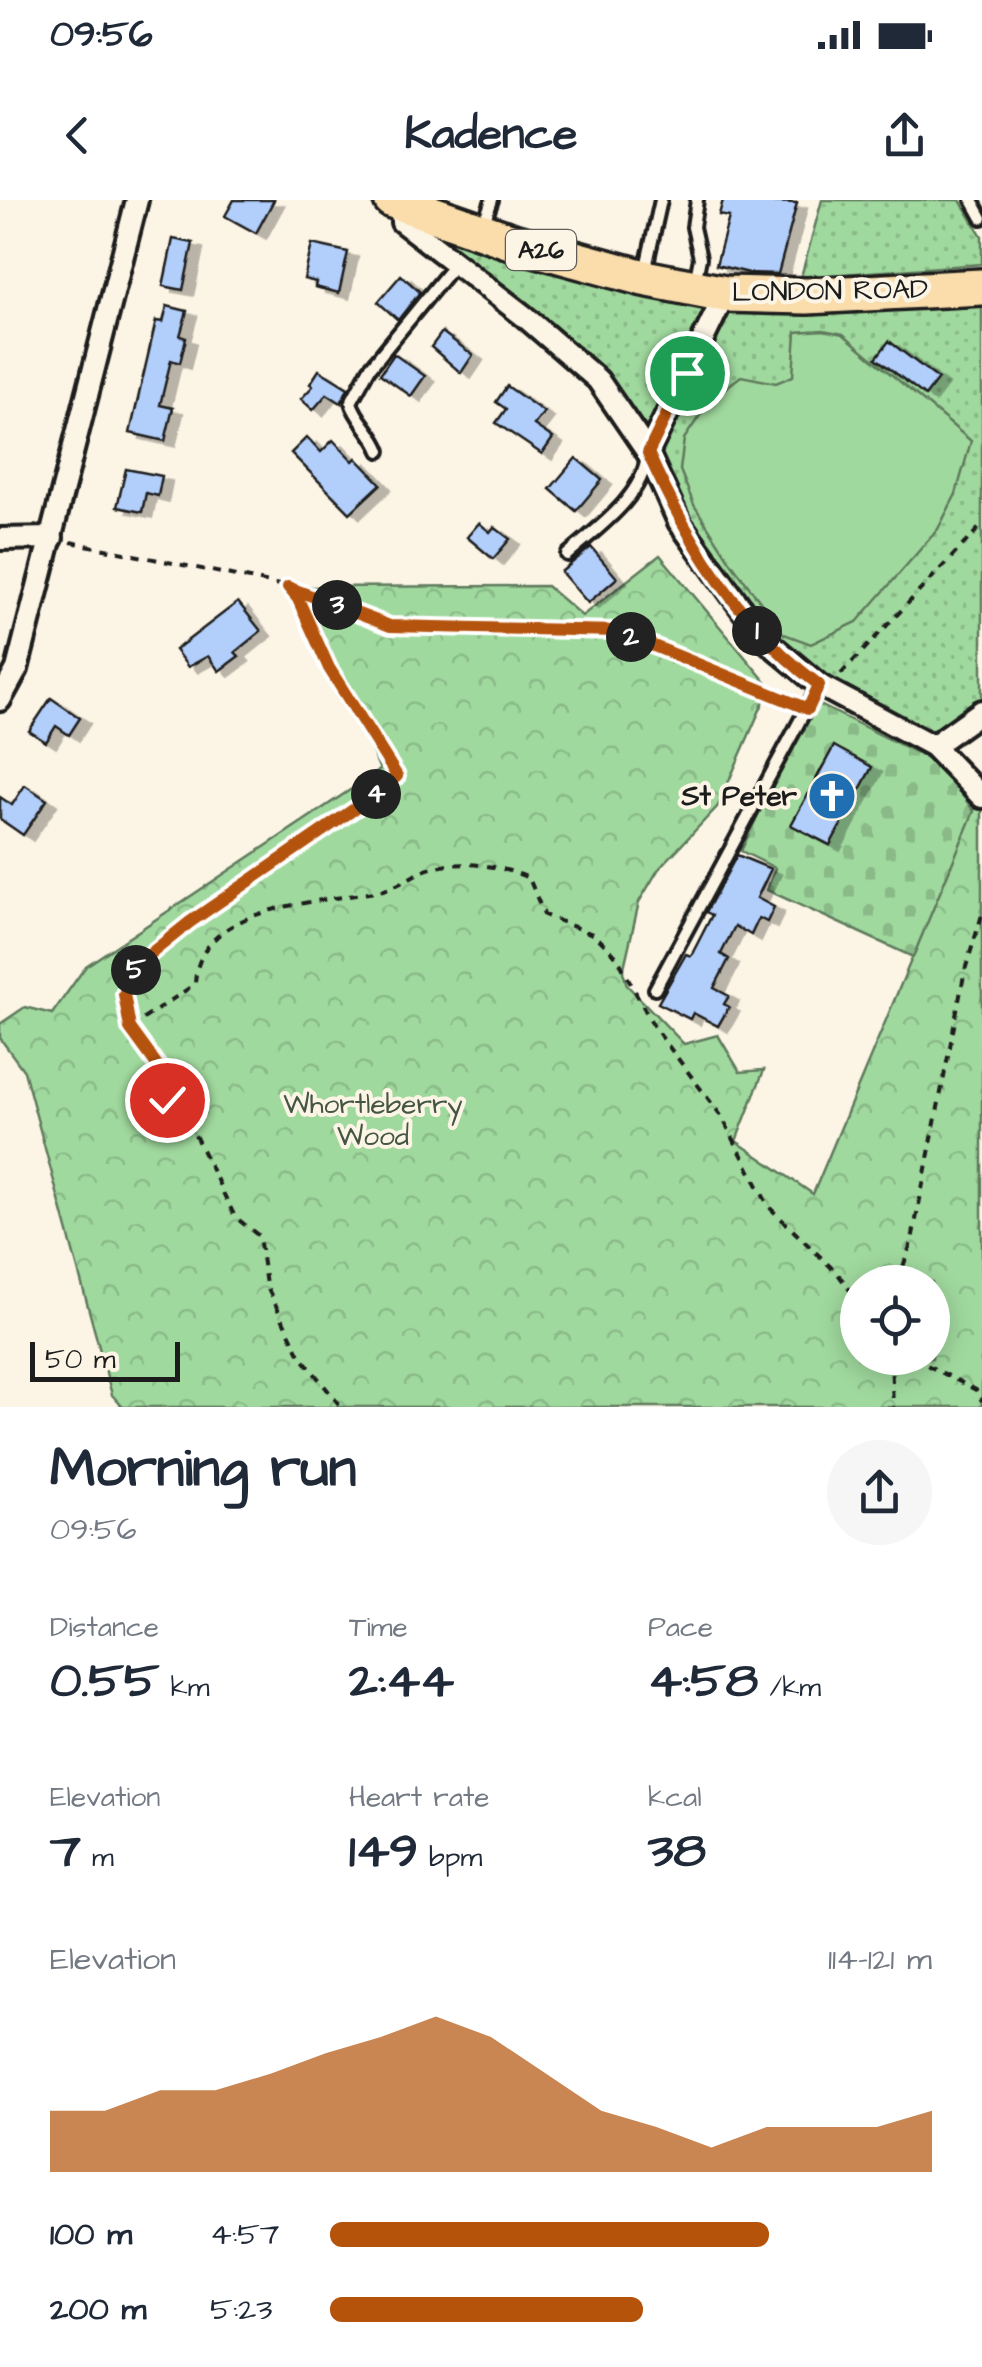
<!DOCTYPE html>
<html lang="en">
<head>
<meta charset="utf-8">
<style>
  body { margin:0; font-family:"Architects Daughter",sans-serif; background:#f6f6f7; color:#1f2937; height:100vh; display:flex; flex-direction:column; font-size:38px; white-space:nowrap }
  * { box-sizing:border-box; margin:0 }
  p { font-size:32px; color:#747a83 }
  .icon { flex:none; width:55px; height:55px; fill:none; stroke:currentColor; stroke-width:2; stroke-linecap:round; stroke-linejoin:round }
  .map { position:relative; height:1207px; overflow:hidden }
  .sheet { display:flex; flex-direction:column; background:#fff; flex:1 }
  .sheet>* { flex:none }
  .fabs { position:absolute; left:840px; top:1065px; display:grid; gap:20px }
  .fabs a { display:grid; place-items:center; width:110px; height:110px; border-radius:50%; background:#fff; box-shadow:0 5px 25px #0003; font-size:50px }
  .scale { position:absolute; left:30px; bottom:25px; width:150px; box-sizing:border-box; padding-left:10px; border:5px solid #1c1c1c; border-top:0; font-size:28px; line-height:35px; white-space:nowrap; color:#1c1c1c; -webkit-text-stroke:8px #fcf5e5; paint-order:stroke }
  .pin { position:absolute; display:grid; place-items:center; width:85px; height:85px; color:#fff; margin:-42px; border:5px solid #fff; border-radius:50%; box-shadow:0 2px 10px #0007 }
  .km { position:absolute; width:50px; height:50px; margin:-25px; border-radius:50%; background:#222; color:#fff; font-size:28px; line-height:50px; text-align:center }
  .round { display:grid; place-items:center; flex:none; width:105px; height:105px; border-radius:52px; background:#f6f6f7 }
  .overview { display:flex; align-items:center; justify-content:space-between; height:170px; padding:0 50px }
  h1 { font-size:55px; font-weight:700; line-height:75px }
  .figures { display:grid; grid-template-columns:repeat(3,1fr); gap:15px; height:170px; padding:10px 50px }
  .figures div { display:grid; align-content:center }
  .figures b { font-size:50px; font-weight:700 }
  .figures small { font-size:28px; font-weight:400 }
  .figures p { font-size:28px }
  .chart { height:280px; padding:20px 50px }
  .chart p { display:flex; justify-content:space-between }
  .chart svg { width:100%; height:180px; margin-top:10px; fill:#b45309; opacity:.7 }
  ul { padding:0 50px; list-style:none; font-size:32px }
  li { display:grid; grid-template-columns:160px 120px 1fr; align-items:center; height:75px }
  li i { height:25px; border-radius:12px; background:#b45309 }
  .status { display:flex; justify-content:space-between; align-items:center; height:70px; padding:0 50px; background:#fff; direction:ltr }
  .status svg { height:28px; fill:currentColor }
  header { display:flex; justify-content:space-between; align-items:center; height:130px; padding:0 50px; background:#fff; font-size:45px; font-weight:700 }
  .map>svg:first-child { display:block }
  .grass { fill:url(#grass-dots); stroke:#5e7a5d; stroke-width:2.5 }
  .forest { fill:url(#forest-crowns); stroke:#5e7a5d; stroke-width:2.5; fill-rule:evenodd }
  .cemetery { fill:url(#cemetery-stones); stroke:#5e7a5d; stroke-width:2.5; fill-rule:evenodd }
  .garden { fill:#a0d99e; stroke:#5e7a5d; stroke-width:2.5 }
  .building { fill:#b2cefb; stroke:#1c1c1c; stroke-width:2.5; filter:url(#shadow) }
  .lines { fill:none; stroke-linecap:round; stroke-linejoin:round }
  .lane-casing { stroke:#1c1c1c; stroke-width:18 }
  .street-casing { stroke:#1c1c1c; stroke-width:28 }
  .highway-casing { stroke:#1c1c1c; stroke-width:42 }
  .path { stroke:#1c1c1c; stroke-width:4; stroke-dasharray:8 8; stroke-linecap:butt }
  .lane { stroke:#fcf5e5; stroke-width:10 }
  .street { stroke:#fcf5e5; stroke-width:20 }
  .highway { stroke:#faddab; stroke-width:35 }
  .route-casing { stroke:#fff; stroke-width:20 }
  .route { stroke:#b45309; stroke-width:12 }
  .labels { text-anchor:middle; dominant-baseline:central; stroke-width:8; stroke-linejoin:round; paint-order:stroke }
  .shield { fill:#fcf5e5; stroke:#5f5d58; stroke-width:2.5 }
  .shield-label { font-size:25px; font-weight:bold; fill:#1c1c1c }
  .street-label { font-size:28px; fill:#1c1c1c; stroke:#fcf5e5 }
  .poi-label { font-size:28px; font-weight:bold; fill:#1c1c1c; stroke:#fcf5e5; text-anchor:end }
  .park-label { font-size:28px; fill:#445543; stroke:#fcf5e5 }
</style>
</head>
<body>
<div class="status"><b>09:56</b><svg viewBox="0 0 49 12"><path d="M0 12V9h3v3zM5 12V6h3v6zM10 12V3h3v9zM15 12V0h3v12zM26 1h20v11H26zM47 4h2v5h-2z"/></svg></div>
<header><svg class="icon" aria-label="back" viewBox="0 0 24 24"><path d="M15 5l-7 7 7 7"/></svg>Kadence<svg class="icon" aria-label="share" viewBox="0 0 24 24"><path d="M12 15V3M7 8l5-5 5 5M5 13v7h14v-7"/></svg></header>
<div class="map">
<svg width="982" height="1207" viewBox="0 0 982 1207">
  <defs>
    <pattern id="grass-dots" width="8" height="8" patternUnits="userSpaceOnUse" patternTransform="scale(2.5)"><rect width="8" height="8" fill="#a0d99e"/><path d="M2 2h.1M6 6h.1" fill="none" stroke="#89ba88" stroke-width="1.8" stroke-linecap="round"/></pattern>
    <pattern id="forest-crowns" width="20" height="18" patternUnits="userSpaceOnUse" patternTransform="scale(2.5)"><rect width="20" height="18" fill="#a0d99e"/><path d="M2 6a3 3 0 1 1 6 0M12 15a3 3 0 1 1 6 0" fill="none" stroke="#89ba88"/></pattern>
    <pattern id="cemetery-stones" width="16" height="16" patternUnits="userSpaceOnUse" patternTransform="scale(2.5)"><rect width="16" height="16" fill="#a0d99e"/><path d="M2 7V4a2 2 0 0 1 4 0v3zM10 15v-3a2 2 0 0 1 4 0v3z" fill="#89ba88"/></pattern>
    <filter id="shadow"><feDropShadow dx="10" dy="5.5" stdDeviation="0" flood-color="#0004"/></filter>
  </defs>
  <rect width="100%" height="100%" fill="#fcf5e5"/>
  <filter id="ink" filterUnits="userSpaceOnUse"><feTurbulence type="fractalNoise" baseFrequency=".01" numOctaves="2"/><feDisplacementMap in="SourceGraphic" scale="20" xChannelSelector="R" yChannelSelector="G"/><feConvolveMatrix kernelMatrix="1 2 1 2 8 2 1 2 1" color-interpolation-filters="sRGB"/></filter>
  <g filter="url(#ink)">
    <g class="grass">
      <polygon points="822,0 960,0 982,36 982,64 801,77"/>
      <polygon points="419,24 560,71 982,101 982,508 952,529 927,532 831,485 777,446 693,330 641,224 607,180"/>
    </g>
    <path class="forest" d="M660,355L770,487L718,606L658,670L639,702L623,772L627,785L684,844L718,835L740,872L764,870L736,941L813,994L982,591V1207H123L112,1195L24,871L0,838V824L25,807L52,814L86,766L380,570L303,387L547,386L582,416ZM858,1082H932V1158H858Z"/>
    <path class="cemetery" d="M812,501L939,564L974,611L913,757L767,690L775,668L741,651ZM872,567L829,645L792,625Z"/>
    <polygon class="garden" points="823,130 843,134 971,241 956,294 938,329 857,422 811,444 784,434 730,361 694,305 680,270 684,239 711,199 741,176 776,183 793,176 796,132"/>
    <g class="building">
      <polygon points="234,0 274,0 256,33 225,16"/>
      <polygon points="723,0 797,3 778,74 749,73 716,65 729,17 719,15"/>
      <polygon points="173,39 193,43 183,90 163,86"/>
      <polygon points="312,44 348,52 339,93 315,87 316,82 304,79"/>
      <polygon points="401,75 420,92 398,120 378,102"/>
      <polygon points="167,106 187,111 180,136 186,138 180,163 171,160 160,205 173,208 165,241 130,233 156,121 163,122"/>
      <polygon points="442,132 473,155 461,173 431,147"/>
      <polygon points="889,141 938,179 925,196 876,158"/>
      <polygon points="394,154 425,176 411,196 380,174"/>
      <polygon points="319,170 348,188 341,203 327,194 313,210 301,199 313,186 310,184"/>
      <polygon points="507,186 544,212 534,225 553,238 542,254 496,223 506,209 496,202"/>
      <polygon points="307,237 321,252 333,240 353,261 356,258 381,284 350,313 291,253"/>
      <polygon points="576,258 602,280 576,311 550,289"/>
      <polygon points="126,269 162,276 158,296 146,293 142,312 117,307"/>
      <polygon points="479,323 490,332 494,327 510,339 493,359 467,337"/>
      <polygon points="591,347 617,378 588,403 561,372"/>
      <polygon points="238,402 261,431 235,452 239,456 219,471 208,456 188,467 175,450"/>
      <polygon points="51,498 80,518 69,535 56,526 46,542 29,531"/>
      <polygon points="834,546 872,567 830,645 791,625"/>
      <polygon points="25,585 47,600 23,635 0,619 0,597 12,605"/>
      <polygon points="737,655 771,669 757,698 774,707 767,722 759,718 751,735 735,726 721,754 729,759 714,788 729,796 724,804 729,807 718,826 693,813 690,819 658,803 686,754 691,756 712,715 706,712"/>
    </g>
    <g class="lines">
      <g class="lane-casing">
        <g id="lane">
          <polyline points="972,0 982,18"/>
          <polyline points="483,25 492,0"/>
          <polyline points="645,72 661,0"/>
          <polyline points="695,83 700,58 693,27 697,0"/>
          <path d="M380,251C373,232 356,220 351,202L369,169L454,65"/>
          <path d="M567,355C597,328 641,299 647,257"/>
          <polyline points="655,789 819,485"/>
        </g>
      </g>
      <g class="street-casing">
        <g id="street">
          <polyline points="403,5 402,22 524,116 598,180 648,253 679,322 763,438 819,485 933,546 982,597"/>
          <polyline points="648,253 725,94"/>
          <polyline points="0,339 52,338"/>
          <polyline points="0,500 17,469 137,0"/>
          <polyline points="933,546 982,511"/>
        </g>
      </g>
      <g class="highway-casing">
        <polyline id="highway" points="392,0 516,43 644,78 725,94 807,96 982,87"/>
      </g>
      <g class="path">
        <polyline points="71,342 294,388 391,426 617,431 795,504"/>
        <polyline points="288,387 298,399 329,468 397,576 382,590 190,722 139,763 124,794 130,829 165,876 167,900 190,925 235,1017 259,1036 266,1085 300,1155 341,1207"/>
        <polyline points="841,474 982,325"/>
        <path d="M130,828L195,784C198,701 324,704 383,690C401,686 415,672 432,668C465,660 498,665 529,678L544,715L595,735L617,757L654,827L722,917L769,1007L838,1074L858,1101"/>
        <polyline points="898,1082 912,1040 965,770 982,715"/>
        <polyline points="891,1158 893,1207"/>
        <polyline points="913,1158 976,1190 982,1201"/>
      </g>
      <use href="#lane" class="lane"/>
      <use href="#street" class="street"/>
      <use href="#highway" class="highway"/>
    </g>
  </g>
  <g class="lines" filter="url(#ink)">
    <g class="route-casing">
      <path id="route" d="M167,900L165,876L130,828L124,794L139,763L190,722L382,590L397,576L329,468L298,399L288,387L390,426L617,431L808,509L819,485C738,424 689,344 648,253L687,173"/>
    </g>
    <use href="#route" class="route"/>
  </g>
  <defs>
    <g id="church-disc" transform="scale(2.5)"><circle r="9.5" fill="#1f6fb2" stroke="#fcf5e5"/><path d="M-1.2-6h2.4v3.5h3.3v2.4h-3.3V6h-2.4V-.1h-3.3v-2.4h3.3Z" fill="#fff"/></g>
  </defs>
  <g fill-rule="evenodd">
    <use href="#church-disc" x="832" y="596"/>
  </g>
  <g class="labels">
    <rect class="shield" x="506" y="30" width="70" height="40" rx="8"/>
    <g class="shield-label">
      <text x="541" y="50">A26</text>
    </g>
    <g class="street-label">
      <text transform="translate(830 91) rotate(-1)">LONDON ROAD</text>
    </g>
    <g class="poi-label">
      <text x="797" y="596">St Peter</text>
    </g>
    <g class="park-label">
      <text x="373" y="904">Whortleberry<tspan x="373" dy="32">Wood</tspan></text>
    </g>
  </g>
</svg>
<div class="fabs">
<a><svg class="icon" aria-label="locate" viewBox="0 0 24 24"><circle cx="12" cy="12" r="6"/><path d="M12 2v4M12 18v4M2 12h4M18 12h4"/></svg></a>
</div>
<div class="scale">50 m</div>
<div class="pin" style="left:687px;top:173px;background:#1e9e55"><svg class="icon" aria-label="arrive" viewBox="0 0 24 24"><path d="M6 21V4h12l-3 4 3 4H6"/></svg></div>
<div class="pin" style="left:167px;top:900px;background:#d93025"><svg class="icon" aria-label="check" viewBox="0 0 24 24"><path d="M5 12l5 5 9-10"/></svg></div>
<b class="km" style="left:757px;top:431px">1</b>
<b class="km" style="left:631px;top:437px">2</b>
<b class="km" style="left:337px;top:405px">3</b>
<b class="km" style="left:376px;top:594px">4</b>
<b class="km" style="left:136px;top:770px">5</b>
</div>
<section class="sheet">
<div class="overview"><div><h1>Morning run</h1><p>09:56</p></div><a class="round"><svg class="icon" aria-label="share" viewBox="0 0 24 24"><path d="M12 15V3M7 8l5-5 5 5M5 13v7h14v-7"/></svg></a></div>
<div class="figures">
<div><p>Distance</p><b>0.55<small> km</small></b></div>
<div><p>Time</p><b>2:44</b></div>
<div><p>Pace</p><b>4:58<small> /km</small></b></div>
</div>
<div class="figures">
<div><p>Elevation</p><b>7<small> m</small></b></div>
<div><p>Heart rate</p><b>149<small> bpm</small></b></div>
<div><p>kcal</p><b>38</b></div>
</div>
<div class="chart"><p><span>Elevation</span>114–121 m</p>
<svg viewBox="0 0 160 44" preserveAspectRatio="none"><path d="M0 44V29L10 29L20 24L30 24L40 20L50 15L60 11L70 6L80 11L90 20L100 29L110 33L120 38L130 33L140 33L150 33L160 29V44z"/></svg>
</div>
<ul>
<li><b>100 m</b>4:57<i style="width:73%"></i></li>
<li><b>200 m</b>5:23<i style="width:52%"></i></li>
</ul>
</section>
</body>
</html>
